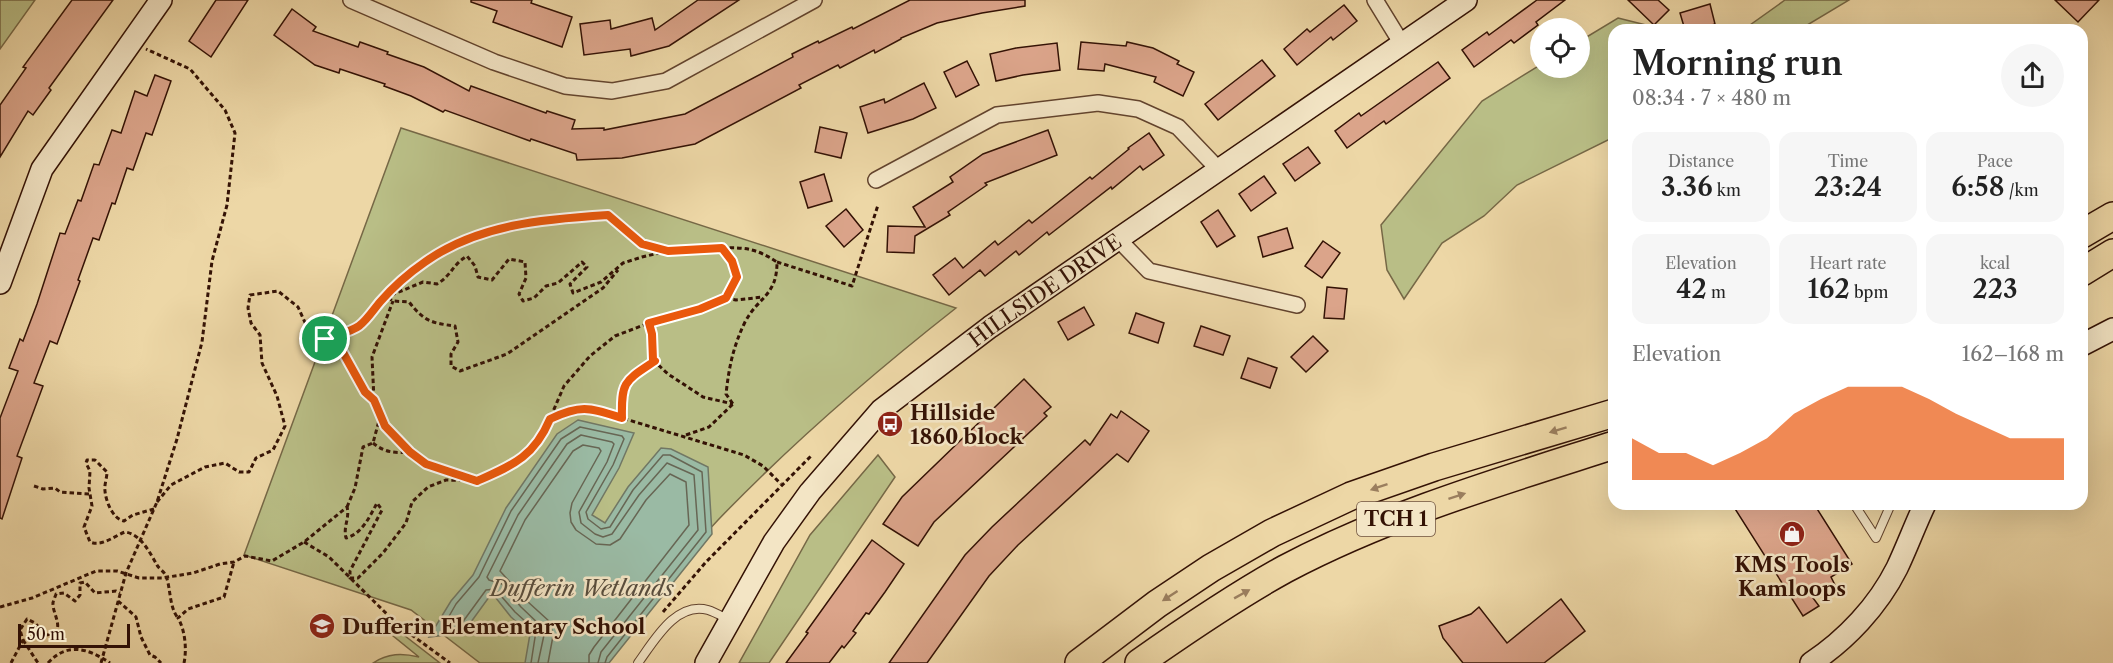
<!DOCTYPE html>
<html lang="en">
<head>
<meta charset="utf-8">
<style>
  body { margin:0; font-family:"Libre Caslon Text",serif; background:#f6f6f6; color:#222; height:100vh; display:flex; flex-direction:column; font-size:22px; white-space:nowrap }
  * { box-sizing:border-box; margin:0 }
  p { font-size:20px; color:#767676 }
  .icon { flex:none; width:33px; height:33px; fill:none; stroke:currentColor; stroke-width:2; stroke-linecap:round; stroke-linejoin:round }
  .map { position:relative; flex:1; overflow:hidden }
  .details { position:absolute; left:1608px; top:24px; width:480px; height:486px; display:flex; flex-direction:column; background:#fff; border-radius:18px; box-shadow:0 6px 24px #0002 }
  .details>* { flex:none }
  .fabs { position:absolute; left:1530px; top:18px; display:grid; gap:12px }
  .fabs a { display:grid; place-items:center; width:60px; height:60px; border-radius:50%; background:#fff; box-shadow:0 6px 24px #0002; font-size:30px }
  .scale { position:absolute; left:18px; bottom:15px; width:112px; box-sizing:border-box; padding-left:6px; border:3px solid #341205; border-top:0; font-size:16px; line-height:21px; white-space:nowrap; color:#341205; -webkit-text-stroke:4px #f3e5c5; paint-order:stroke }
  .pin { position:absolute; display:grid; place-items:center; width:51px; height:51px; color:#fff; margin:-26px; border:3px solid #fff; border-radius:50%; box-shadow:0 2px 6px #0007 }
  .round { display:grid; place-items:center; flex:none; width:63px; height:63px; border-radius:32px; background:#f6f6f6 }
  .overview { display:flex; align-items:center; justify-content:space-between; height:102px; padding:0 24px }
  h1 { font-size:33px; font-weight:600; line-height:45px }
  .metrics { display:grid; grid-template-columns:repeat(3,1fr); gap:9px; height:102px; padding:6px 24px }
  .metrics div { display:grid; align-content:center; border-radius:15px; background:#f6f6f6; text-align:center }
  .metrics b { font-size:26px; font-weight:600 }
  .metrics small { font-size:16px; font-weight:400 }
  .metrics p { font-size:16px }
  .chart { height:168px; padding:12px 24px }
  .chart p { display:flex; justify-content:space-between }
  .chart svg { width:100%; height:108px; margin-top:6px; fill:#ea580c; opacity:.7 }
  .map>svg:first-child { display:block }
  .green { fill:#b9be86; stroke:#766846; stroke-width:1.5 }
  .water { fill:#9abaa4; stroke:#717764; stroke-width:1.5 }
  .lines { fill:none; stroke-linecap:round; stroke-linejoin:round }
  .shore { stroke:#676654; stroke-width:1.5 }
  .building { fill:#dba48a; stroke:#341205; stroke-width:1.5 }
  .lane-casing { stroke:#62432d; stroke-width:10 }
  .street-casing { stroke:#62432d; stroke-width:18 }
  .secondary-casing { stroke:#341205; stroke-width:24 }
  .highway-casing { stroke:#341205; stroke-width:30 }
  .path { stroke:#341205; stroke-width:3; stroke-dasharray:4.5 3; stroke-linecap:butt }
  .lane { stroke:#f3e5c5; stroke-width:8 }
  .street { stroke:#f3e5c5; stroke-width:15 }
  .secondary { stroke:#f3e5c5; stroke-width:21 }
  .highway { stroke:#edd7a6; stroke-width:27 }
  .oneway { fill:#9a7e5e }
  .route-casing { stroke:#fff; stroke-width:12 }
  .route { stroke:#ea580c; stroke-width:8 }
  .labels { text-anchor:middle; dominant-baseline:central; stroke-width:5; stroke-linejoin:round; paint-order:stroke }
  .shield { fill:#f3e5c5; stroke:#6d513f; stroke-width:1.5 }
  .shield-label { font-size:20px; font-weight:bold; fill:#341205 }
  .street-label { font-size:21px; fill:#341205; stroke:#f3e5c5 }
  .poi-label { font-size:21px; font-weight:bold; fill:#341205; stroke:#f3e5c5; text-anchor:start }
  .water-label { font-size:22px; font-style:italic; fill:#584d3d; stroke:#f3e5c5 }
</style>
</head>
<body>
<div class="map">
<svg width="2113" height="663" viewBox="0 0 2113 663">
  <rect width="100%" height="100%" fill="#edd7a6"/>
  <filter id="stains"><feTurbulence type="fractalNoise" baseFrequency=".00333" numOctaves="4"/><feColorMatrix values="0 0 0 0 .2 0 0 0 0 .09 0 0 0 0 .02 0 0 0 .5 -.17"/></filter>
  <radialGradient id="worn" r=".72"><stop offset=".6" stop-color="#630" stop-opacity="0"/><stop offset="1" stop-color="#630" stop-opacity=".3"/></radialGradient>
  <g class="green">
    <polygon points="0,0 35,0 0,49"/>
    <polygon points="1785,0 1849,0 1799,30 1743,30"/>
    <polygon points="1618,18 1666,30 1614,30 1614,137 1517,185 1484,216 1442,243 1404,299 1387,270 1381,225 1482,101 1540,65 1540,68 1580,68 1580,41"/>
    <path d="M401,128L956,308C872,374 792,443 718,520C675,566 636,615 597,663H480L411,610L244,555Z"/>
    <polygon points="878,455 895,477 769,663 739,663 810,535"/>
    <path d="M396,629L440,663H373C388,653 402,653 419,657L392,635Z"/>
  </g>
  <polygon class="water" points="578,420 634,433 619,468 592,515 605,523 628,487 661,448 671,449 708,467 712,534 609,663 525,663 530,634 511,617 492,593 463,633 429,637 451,601 473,575 506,508 557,434"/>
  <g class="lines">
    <g class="shore">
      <polyline points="531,663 536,631 515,612 495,589 486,590 459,627 446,629 444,625 456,604 479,577 511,511 561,439 580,427 622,436 624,439 613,465 586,512 588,519 601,529 610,527 633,490 663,455 670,455 702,472 706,532 607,657 605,663"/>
      <polyline points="538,663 544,635 542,627 521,607 502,584 489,580 487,577 518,515 567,444 581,435 612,442 614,444 607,462 579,512 581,523 595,534 603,537 612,534 639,495 667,463 694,475 698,530 601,652 598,663"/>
      <polyline points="548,663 553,636 550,622 527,601 500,571 525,520 573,451 583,445 599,448 601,451 572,503 570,513 571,522 576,530 596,544 610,545 620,539 646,500 670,474 686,482 689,525 594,647 589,655 589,663"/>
    </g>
  </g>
  <g class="building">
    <polygon points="72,0 113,0 49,88 51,90 33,115 28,111 0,157 0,105 26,68 23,67"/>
    <polygon points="216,0 248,0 211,57 189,41"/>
    <polygon points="471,0 532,0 531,3 572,17 562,47 493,22 497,11 471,2"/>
    <polygon points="698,0 739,0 669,46 631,56 630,49 584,55 580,24 610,20 611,29 652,18 655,30"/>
    <polygon points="910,0 1025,0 1025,6 982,13 937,23 901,38 901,39 875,53 874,50 840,68 838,65 799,85 801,88 695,144 622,158 577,160 576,154 531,139 530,141 445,110 443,112 411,96 384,86 385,84 340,69 339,73 315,65 274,35 292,9 316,27 313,31 358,47 360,42 388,52 387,54 424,67 469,91 471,86 546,113 547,111 575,120 572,129 604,128 604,130 685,114 793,57 792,54 818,41 819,43 852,27 853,29"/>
    <polygon points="1537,0 1565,0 1536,22 1538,25 1514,43 1511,40 1474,67 1462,50 1487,32 1489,35"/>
    <polygon points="1628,0 1658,0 1669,10 1654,25"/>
    <polygon points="2055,0 2099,0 2078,22"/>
    <polygon points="1710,4 1715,24 1696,30 1685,30 1680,13"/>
    <polygon points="1344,5 1357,21 1333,40 1331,37 1297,65 1284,49 1307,29 1310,32"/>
    <polygon points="1081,42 1126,46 1127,42 1153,48 1179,61 1177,64 1194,72 1183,96 1154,82 1156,77 1105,64 1104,71 1078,69"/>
    <polygon points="1057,43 1060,70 1023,75 996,81 990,54 1016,48"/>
    <polygon points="1262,60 1275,76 1218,120 1205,104"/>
    <polygon points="967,61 979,85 956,97 944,72"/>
    <polygon points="1438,62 1450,78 1386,124 1384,121 1347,148 1335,131 1359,113 1361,116"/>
    <polygon points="155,75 171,81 152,135 146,133 133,170 127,168 115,204 112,203 99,240 93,238 78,280 80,281 57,344 50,341 34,383 43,386 17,456 22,458 2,519 0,518 0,418 18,371 9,368 20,339 23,341 37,304 60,233 65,234 78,200 81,201 94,164 99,165 112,130 121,133 135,91 147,96"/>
    <polygon points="924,83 936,108 913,119 868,133 860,107 884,99 885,103"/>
    <polygon points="820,127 847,133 841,158 815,152"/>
    <polygon points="1048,130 1057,155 985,183 987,185 948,212 950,215 915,236 914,253 887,252 888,226 925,227 913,207 953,182 950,177 983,154"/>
    <polygon points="1149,133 1164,155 1143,170 1140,166 1112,189 1111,187 1049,235 1047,232 1019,255 1016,251 985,276 980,270 949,295 933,275 955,258 963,268 995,241 998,245 1029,220 1032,223 1090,177 1092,179 1129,149 1128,148"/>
    <polygon points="1308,147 1320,163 1295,181 1283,164"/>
    <polygon points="824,174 832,201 808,208 800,182"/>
    <polygon points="1264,176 1276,193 1251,211 1239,194"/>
    <polygon points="846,209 863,230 844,247 826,226"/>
    <polygon points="1218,210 1235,236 1217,247 1201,222"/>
    <polygon points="1287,228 1293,248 1263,257 1258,237"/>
    <polygon points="1323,241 1340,253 1322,278 1305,266"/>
    <polygon points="1327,287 1347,289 1344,319 1324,318"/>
    <polygon points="1084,307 1094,325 1068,340 1058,322"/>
    <polygon points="1136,313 1164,323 1158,343 1129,333"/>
    <polygon points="1201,326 1230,336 1223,355 1194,346"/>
    <polygon points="1313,336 1328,351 1306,372 1291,357"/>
    <polygon points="1248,358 1277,368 1270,388 1241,378"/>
    <polygon points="1024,379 1051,407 1044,413 1047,416 934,522 918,546 883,524 902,497"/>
    <polygon points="1121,411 1149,431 1128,462 1117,454 1018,545 989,576 927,663 889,663 965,555 992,527 1085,440 1090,445 1111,414 1117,418"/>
    <polygon points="1732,504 1814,504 1852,564 1831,577 1835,585 1813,598 1819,606 1803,616"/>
    <polygon points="872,540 904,564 885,592 869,614 866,613 853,631 856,633 844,648 842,646 829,663 786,663 808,633 806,632"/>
    <polygon points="1561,599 1585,631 1544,663 1463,663 1443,638 1439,626 1471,614 1479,607 1507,643"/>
  </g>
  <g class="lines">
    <g class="lane-casing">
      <g id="lane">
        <polyline points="1854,504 1876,538 1891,504"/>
        <path d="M638,663C654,641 676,601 708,610C715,612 723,617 729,620"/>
      </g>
    </g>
    <g class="street-casing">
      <g id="street">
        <polyline points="351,0 494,62 565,86 612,91 666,81 814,0"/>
        <polyline points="1375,0 1402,44"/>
        <polyline points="876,180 997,115 1098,103 1138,109 1178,127 1219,170"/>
        <polyline points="1118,239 1149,271 1297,305"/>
      </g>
    </g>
    <g class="secondary-casing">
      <g id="secondary">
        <polyline points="0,283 42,169 161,0"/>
        <polyline points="2082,345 2113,329"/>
        <path id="s1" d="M706,663L774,542L810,492L881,410L990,327L1466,0"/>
        <path d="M1811,663C1846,640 1878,606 1897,568C1907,547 1915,525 1925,504"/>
      </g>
    </g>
    <g class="highway-casing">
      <g id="highway">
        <polyline points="2082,234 2113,216"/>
        <polyline points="2082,272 2113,253"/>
        <polyline points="1079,663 1157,604 1211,568 1272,533 1351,496 1434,467 1614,413"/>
        <path d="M1139,663C1186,630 1234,597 1285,569C1389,514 1502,481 1614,445"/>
      </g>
    </g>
    <g class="path">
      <path d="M722,248C746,247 757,249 777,262C777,296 759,296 745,322C733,347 729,367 726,394L733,404"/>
      <polyline points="777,262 852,286 878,205"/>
      <path d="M384,298C406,276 432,252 462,240C508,222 558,218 608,215L642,245L667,250"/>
      <path d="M388,298L393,301L409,302C424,321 431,323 455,326L458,342L451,354V366L460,371L507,354L603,288L618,270"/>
      <polyline points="726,298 736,300 763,297"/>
      <polyline points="649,323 652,334 653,360 668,374 703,397 733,404"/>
      <polyline points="326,339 341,347 365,392 372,399"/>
      <path d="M381,418C390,435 410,457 427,465C441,471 458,475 472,480"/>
      <polyline points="552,418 570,410 589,408 744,455 763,466 781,484"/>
      <path d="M622,418C621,381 625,381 655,361"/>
      <polyline points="686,435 709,427 733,404"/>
      <path d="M373,443C385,453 395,453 410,452"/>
      <polyline points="34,486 43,489 55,488 60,492 90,494"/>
      <path d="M157,502L171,485L205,467L225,463L239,472H249L256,458L273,450L285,426L277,396L262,363L260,335L251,323L248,308L250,295L278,291L298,307L308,329L325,339L359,326L382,299L423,282L437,284C452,275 452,265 467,256L475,266L478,277L492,280L509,259L525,262L526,278L519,294L523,301L534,298L546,286L558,283L582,262L587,267L570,284L573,293L601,282L623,263L642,257L668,251L722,248L732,261L737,277L726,298"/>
      <polyline points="347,507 355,488 363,447 373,443 380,417 374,400 372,357 393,301"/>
      <path d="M154,509L133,515L124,521C113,519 106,502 105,491C104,485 107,478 107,472L95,460H87L86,463L90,471L89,488L92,506L84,527L90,542C102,547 114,536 125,532C141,534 150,553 157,565C159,569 164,571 166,576C171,589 169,607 178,618"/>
      <polyline points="304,542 329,557 398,625 450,663"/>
      <polyline points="118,601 136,617 141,637 150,655 155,657 161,663"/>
      <path d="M0,607L32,598L96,571H117L139,578H162L193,573L220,564L234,562L245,556L272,561L304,542L347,507C350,518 343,526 346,538C362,534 370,516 377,503L382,510L350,571V578H358L383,553L406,523L412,502L428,487L446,480L478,481L516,463L542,437L564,386L590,356L615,336L649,323L701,309L726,298"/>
      <polyline points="663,612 706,562 812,455"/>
      <polyline points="23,640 38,663"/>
      <path d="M11,663L23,640L20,630L27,619L35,623L46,635C68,633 52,614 53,603C53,601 56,595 56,594L64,593L75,601L80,595V583L85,582L95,593L116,591L120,593"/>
      <path d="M48,663C67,642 88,648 110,663"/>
      <polyline points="101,663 126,573 157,502 177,439 202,342 212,261 227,205 235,133 225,110 190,69 146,49"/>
      <path d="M184,663C187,649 185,630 178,618L188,609L224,597L234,562"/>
    </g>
    <use href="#lane" class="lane"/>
    <use href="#street" class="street"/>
    <use href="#secondary" class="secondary"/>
    <use href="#highway" class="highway"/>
  </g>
  <defs><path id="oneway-solid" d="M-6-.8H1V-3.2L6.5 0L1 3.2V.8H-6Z" transform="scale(1.5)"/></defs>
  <g class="oneway">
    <use href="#oneway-solid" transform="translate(1558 430) rotate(163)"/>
    <use href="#oneway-solid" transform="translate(1379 487) rotate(161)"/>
    <use href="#oneway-solid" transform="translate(1457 496) rotate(-18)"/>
    <use href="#oneway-solid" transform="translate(1242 594) rotate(-29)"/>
    <use href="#oneway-solid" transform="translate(1170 596) rotate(147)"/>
  </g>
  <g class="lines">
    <g class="route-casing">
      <path id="route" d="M608,215L642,244L668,251L722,248L732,261L737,277L726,298L700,309L649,323L652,334L653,360L655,361C625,381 621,381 622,418C590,408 582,404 550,419C534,457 513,465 477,481L426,464L410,452L385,426L374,400L365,392L340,347L325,339C335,335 351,332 359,326C367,320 374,309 380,302C393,287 409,273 425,262C478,224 545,219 608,215Z"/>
    </g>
    <use href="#route" class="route"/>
  </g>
  <defs>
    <g id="bus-disc" transform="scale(1.35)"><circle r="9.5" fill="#8f2418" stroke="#f3e5c5"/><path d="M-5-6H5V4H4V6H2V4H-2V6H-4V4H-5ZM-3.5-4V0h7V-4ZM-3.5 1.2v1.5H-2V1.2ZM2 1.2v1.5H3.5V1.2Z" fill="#fff"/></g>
    <g id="shop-disc" transform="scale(1.35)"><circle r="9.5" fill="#8f2418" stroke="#f3e5c5"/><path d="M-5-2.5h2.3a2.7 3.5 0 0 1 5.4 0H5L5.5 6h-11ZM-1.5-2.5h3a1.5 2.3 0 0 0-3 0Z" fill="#fff"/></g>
    <g id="school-disc" transform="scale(1.35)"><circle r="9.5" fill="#8f2418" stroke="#f3e5c5"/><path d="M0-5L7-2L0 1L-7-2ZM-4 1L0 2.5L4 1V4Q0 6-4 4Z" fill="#fff"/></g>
  </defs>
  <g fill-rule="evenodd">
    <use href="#bus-disc" x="890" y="424"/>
    <use href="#shop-disc" x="1792" y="534"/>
    <use href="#school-disc" x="322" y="626"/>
  </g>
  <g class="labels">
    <rect class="shield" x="1357" y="502" width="78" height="34" rx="4.5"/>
    <g class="shield-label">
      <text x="1396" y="519">TCH 1</text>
    </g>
    <g class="street-label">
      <text stroke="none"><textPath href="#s1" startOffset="512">HILLSIDE DRIVE</textPath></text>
    </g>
    <g class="poi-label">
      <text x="910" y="412">Hillside<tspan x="910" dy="24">1860 block</tspan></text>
      <text x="1792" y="564" text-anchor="middle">KMS Tools<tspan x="1792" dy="24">Kamloops</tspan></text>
      <text x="342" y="626">Dufferin Elementary School</text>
    </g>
    <g class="water-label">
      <text x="582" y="588">Dufferin Wetlands</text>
    </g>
  </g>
  <rect width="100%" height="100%" filter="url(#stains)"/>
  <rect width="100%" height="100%" fill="url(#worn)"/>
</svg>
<div class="fabs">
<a><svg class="icon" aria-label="locate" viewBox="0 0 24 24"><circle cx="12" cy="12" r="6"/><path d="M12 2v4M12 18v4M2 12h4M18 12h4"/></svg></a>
</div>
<div class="scale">50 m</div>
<div class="pin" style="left:325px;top:339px;background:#1e9e55"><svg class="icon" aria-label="arrive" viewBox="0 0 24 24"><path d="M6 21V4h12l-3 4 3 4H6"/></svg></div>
<section class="details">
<div class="overview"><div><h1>Morning run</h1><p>08:34 · 7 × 480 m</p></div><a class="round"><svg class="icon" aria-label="share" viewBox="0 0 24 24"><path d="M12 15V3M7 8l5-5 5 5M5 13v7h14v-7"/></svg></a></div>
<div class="metrics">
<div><p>Distance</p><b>3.36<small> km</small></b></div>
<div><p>Time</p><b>23:24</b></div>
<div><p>Pace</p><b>6:58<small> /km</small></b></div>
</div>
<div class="metrics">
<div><p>Elevation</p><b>42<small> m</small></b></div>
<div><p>Heart rate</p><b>162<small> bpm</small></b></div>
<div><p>kcal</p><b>223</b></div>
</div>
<div class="chart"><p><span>Elevation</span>162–168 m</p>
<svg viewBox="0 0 160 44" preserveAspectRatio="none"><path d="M0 44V27L10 33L20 33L30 38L40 33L50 27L60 17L70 11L80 6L90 6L100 6L110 11L120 17L130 22L140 27L150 27L160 27V44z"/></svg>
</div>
</section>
</div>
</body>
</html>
